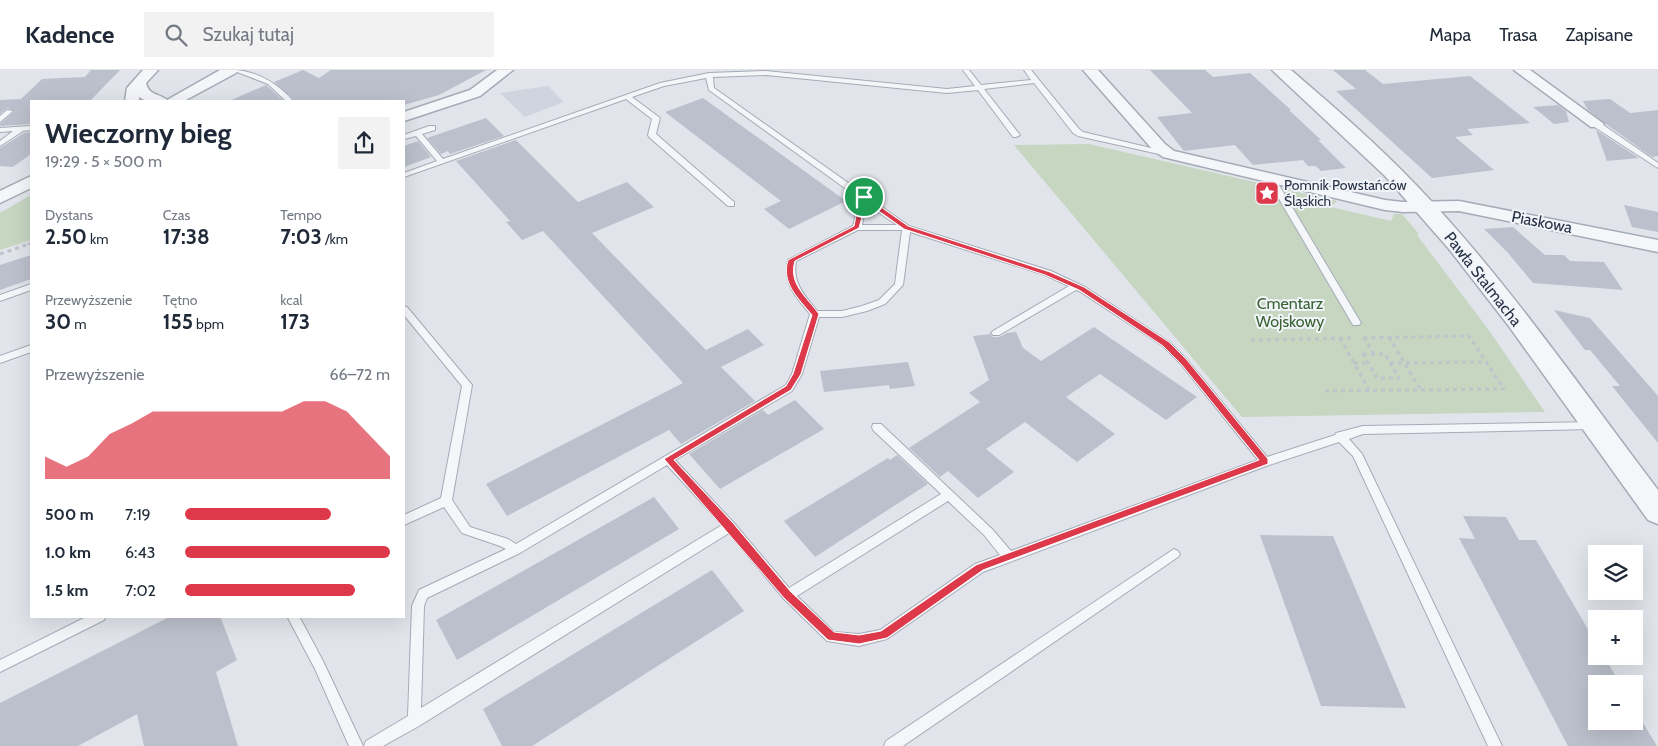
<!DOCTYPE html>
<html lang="pl">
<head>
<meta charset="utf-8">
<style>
  body { margin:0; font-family:Cabin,sans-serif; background:#f2f2f3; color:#1f2937; height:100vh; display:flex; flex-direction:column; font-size:19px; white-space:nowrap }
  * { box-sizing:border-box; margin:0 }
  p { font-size:16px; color:#747a83 }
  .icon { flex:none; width:28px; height:28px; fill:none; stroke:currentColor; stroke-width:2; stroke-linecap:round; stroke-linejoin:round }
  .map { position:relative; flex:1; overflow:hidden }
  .sheet { position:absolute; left:30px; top:30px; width:375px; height:518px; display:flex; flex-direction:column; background:#fff; border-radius:0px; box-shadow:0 5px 20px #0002 }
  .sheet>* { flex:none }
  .controls { position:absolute; left:1588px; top:475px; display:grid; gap:10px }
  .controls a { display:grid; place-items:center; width:55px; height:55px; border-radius:0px; background:#fff; box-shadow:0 5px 20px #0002; font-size:25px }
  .pin { position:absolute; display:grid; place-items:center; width:42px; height:42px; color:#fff; margin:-21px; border:2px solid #fff; border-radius:50%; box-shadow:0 1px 5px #0007 }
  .round { display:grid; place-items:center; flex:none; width:52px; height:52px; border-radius:0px; background:#f2f2f3 }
  .head { display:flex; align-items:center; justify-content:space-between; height:85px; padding:0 15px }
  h1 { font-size:28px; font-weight:700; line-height:38px }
  .metrics { display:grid; grid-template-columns:repeat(3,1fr); gap:8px; height:85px; padding:5px 15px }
  .metrics div { display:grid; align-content:center }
  .metrics b { font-size:21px; font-weight:700 }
  .metrics small { font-size:14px; font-weight:400 }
  .metrics p { font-size:14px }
  .chart { height:140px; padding:10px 15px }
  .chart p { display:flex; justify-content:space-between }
  .chart svg { width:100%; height:90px; margin-top:5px; fill:#dd394a; opacity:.7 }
  ul { padding:0 15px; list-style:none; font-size:16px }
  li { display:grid; grid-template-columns:80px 60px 1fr; align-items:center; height:38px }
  li i { height:12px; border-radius:6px; background:#dd394a }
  header { display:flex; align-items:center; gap:30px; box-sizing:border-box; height:70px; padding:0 25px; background:#fff; border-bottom:1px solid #e0e1e3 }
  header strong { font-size:24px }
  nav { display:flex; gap:28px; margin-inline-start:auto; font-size:18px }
  .search { width:350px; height:45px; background:#f2f2f3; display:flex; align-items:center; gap:12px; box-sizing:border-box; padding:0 18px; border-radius:0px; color:#747a83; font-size:19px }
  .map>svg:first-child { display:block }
  .built { fill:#cfd4de }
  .green { fill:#c6d6c1 }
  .building { fill:#bbc0cc }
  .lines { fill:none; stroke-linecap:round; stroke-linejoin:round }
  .service-casing { stroke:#a5abb6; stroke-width:2 }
  .minor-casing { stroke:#a5abb6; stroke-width:3 }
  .tertiary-casing { stroke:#a5abb6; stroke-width:3 }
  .path-far1 { stroke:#bfc3ca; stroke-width:2.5; stroke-dasharray:2.5 2.5; stroke-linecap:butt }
  .path { stroke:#bfc3ca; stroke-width:3; stroke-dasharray:4 4; stroke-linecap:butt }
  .service { fill:#f5f6f9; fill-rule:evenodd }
  .minor { fill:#f5f6f9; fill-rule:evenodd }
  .tertiary { fill:#f5f6f9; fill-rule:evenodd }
  .route { fill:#dd394a; stroke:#fff; fill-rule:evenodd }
  .labels { text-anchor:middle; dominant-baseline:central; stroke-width:4; stroke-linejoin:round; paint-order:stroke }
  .far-poi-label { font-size:14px; fill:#273145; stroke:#f1f4f8; text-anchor:start }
  .street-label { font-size:16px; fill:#273145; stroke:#f1f4f8 }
  .park-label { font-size:16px; fill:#3a6333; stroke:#f1f4f8 }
</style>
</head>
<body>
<header>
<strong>Kadence</strong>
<div class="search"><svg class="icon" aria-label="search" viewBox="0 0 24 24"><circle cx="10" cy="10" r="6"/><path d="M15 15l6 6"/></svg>Szukaj tutaj</div>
<nav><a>Mapa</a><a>Trasa</a><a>Zapisane</a></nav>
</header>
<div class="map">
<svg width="1658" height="676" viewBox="0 0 1658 676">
  <rect width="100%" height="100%" fill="#e1e5eb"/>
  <polygon class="built" points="548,16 564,32 525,47 500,23"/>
  <g class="green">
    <polygon points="1089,74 1337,131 1331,137 1391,151 1394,144 1402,144 1419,164 1417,165 1488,259 1545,342 1242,347 1014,75"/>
    <polygon points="31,125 31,170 0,180 0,143"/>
  </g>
  <g class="building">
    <polygon points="91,0 120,0 90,31 31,31 31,54 0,56 0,54 15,41 7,38 0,44 0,30 21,29 42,9 85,7"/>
    <polygon points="303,0 319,8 331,0 486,0 439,25 404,35 404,31 295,31 274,12"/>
    <polygon points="1150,0 1205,0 1213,7 1250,3 1291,40 1289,40 1321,70 1318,70 1346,98 1321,101 1316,96 1308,96 1303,90 1253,95 1235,75 1184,81 1157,47 1192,43"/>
    <polygon points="1333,0 1365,0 1383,14 1470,6 1530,53 1467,59 1473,65 1455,67 1494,100 1432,108 1336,21 1356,19"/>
    <polygon points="266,15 284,31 229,31"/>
    <polygon points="703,28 846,131 789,159 764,139 781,131 665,42"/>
    <polygon points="1610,29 1630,43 1658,40 1658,86 1652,87 1606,54 1588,40 1583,31"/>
    <polygon points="1558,35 1566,41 1569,52 1554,54 1533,37"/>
    <polygon points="486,48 504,66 450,84 448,81 441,84 427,68"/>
    <polygon points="1596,60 1639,88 1607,91"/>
    <polygon points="31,62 31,84 13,97 0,96 0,78 24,63"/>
    <polygon points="516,70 578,132 627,112 654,137 592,163 706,280 748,259 764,275 721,297 755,331 681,374 669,360 507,446 486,414 683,313 543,161 522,170 506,152 510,151 456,91"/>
    <polygon points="418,71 431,87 404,97 404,76"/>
    <polygon points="1624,135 1658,142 1658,162 1632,157"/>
    <polygon points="1513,157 1545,185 1564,185 1570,191 1604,192 1623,220 1533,213 1508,183 1484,159"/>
    <polygon points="31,185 31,209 0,220 0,195"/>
    <polygon points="1554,240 1590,248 1658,326 1658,373 1612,316 1620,316 1590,280 1585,280"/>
    <polygon points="1094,257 1197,327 1166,350 1100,304 1066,327 1115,364 1077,392 1025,352 986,379 1014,402 978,428 948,401 940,407 909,378 980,332 969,323 989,310 973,266 990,264 993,267 999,267 1007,263 1016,262 1023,278 1041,291"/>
    <polygon points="908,292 915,316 890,319 889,315 824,322 820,301"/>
    <polygon points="795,330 824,359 720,419 689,384 763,340 768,345"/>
    <polygon points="897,385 928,414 815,487 784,451 888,388 890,390"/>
    <polygon points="654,427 679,459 457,590 436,550"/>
    <polygon points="1463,446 1506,447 1519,470 1536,470 1596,573 1596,586 1604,586 1620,614 1596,614 1596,651 1642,651 1657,676 1568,676 1459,468 1475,469"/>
    <polygon points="1260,465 1333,466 1406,638 1321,636"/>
    <polygon points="712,500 744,541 532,676 502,676 483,639"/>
    <polygon points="171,546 220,546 237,590 216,602 238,676 144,676 137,644 78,676 0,676 0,633"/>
  </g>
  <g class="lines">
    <g class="service-casing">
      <g id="service">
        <path d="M232,0C256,0 278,14 293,31H286L268,14Z"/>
        <path d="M963,0H969L981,15L1031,10L1024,0H1031L1079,59L1083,62L1168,82L1172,84L1168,86L1078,66L1073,63L1034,13L984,19L1020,65L1016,67H1013L978,20L947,23L766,5L713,7L714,18L909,156L1051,201L1085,217L1169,272L1187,290L1267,387L1335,365L1336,363L1363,356L1596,352L1597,355L1596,358L1592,359L1363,364L1349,369L1362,384L1502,676H1488L1353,386L1339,372L1269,395L983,502L887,569L859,576L827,571L784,529L729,463L419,656L383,676H364L366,671L408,646L412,536L419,520L506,479L500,476L462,463L444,437L404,455V445L441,428L462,316L404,245V236L407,237L472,315L452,430L470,457L508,469L516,474L786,315L792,304L810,244C796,228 783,213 788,190L853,156L860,129L709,20L706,8L664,16L632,27L660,48L656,64L734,132V136H728L649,67L648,65L652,49L626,29L404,107V103L437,91L416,66L404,69V65L429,56H435V60L422,64L443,89L660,13L709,3L766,1L947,19L975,16ZM866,134L897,155H862ZM858,160H902L895,214L879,230L862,236L842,241H817C805,226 792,213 796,191ZM910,162L1045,205L1069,216L993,261L991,263L993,265H999L1076,220L1079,221L1163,276L1181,294L1258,390L1011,481L992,459L881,354H873L872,357L873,360L941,424L789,518L734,453L675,390L792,321L802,304L819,247H842L867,241L885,234L903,215ZM667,395L722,455L421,638L424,536L427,528L520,483ZM948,431L984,465L1000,485L975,494L880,560L859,564L834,562L797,526Z"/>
        <polygon points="7,40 13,41 0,52 0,46"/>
        <polygon points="1593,52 1599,52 1658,93 1658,98 1593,56"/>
        <polygon points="31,56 31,60 23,61 0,76 0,71 13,61 0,62 0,58"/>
        <polygon points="1269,108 1272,108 1276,110 1361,253 1359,255 1353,255 1268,110"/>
        <polygon points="31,214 31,220 0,231 0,225"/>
        <polygon points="31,275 31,282 0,293 0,286"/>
        <polygon points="1174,479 1178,481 1180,484 1178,487 903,676 884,676 886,671"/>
        <polygon points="88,546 106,546 104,550 0,602 0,590"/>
        <polygon points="287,546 299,546 323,591 363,676 349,676 315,599"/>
      </g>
    </g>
    <g class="minor-casing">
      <g id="minor">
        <path d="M143,0H158L146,13C149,26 159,23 167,30L220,0H238L236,3L184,31H146L139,27V31H125L127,18Z"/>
        <polygon points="497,0 513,0 480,26 404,51 404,42 470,20"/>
        <polygon points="1083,0 1098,0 1165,74 1174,81 1385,130 1403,132 1459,131 1658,170 1658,182 1459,141 1403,142 1385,140 1163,87 1153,80"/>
        <polygon points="1514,0 1530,0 1604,54 1601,57 1591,57"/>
        <polygon points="31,106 31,118 0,133 0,121"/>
      </g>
    </g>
    <g class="tertiary-casing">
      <path id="tertiary" d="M1272,0H1291C1334,37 1377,74 1416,115C1506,209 1580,317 1658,420V454L1648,450L1508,255L1449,179L1385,106Z"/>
    </g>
    <polyline class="path-far1" points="23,176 31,173"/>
    <g class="path">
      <polyline points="0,184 26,175"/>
      <polyline points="1364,267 1373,283"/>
      <polyline points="1389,267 1420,319"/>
      <polyline points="1340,268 1369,320"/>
      <polyline points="1251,270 1353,268"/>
      <polygon points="1363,284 1385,284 1399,308 1377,308"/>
      <polyline points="1354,293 1368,293"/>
      <polyline points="1390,293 1485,292"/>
      <polyline points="1325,321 1504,319 1469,266 1362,268"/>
    </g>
    <use href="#service" class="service"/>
    <use href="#minor" class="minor"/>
    <use href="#tertiary" class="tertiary"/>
  </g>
  <path class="route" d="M864,125L908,156L1050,202L1084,217L1169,272L1187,290L1268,389V394L983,500L887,568L859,574L828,570L784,528L664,389L786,316L793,304L812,245C798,228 781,213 788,190L854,156L860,127ZM866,132L904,159L1045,205L1079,220L1163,276L1181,294L1259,390L976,495L881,561L859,565L834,562L791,522L733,453L674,390L791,320L801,304L819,244C807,227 788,214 795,191L859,158Z"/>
  <defs>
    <g id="sight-square" transform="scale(1.25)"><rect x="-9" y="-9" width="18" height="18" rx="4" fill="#dd394a" stroke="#f1f4f8"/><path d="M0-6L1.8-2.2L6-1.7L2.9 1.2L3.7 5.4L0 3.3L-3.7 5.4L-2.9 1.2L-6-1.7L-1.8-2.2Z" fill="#fff"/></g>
  </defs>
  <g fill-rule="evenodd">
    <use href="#sight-square" x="1267" y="123"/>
  </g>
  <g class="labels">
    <g class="far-poi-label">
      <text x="1284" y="115">Pomnik Powstańców<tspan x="1284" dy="16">Śląskich</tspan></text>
    </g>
    <g class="street-label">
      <text transform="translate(1542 152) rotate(11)">Piaskowa</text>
      <text transform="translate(1483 209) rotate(52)">Pawła Stalmacha</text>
    </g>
    <g class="park-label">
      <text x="1290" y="233">Cmentarz<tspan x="1290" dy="18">Wojskowy</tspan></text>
    </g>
  </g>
</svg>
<div class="controls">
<a><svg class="icon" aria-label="layers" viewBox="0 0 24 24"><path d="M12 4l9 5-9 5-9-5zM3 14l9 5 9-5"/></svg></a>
<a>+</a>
<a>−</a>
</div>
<div class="pin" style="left:864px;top:127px;background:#1e9e55"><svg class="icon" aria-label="arrive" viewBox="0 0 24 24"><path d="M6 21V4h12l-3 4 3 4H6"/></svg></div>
<section class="sheet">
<div class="head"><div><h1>Wieczorny bieg</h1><p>19:29 · 5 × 500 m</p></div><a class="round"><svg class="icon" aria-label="share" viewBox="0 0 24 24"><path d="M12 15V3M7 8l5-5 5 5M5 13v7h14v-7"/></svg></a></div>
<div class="metrics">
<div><p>Dystans</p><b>2.50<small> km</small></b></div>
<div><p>Czas</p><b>17:38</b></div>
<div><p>Tempo</p><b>7:03<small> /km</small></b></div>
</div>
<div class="metrics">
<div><p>Przewyższenie</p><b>30<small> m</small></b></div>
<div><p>Tętno</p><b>155<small> bpm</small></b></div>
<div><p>kcal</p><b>173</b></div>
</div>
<div class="chart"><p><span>Przewyższenie</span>66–72 m</p>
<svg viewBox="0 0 160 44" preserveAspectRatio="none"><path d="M0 44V33L10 38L20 33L30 22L40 17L50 11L60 11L70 11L80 11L90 11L100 11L110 11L120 6L130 6L140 11L150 22L160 33V44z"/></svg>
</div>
<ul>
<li><b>500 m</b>7:19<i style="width:71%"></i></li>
<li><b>1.0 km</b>6:43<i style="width:100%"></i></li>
<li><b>1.5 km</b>7:02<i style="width:83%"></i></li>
</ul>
</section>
</div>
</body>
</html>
